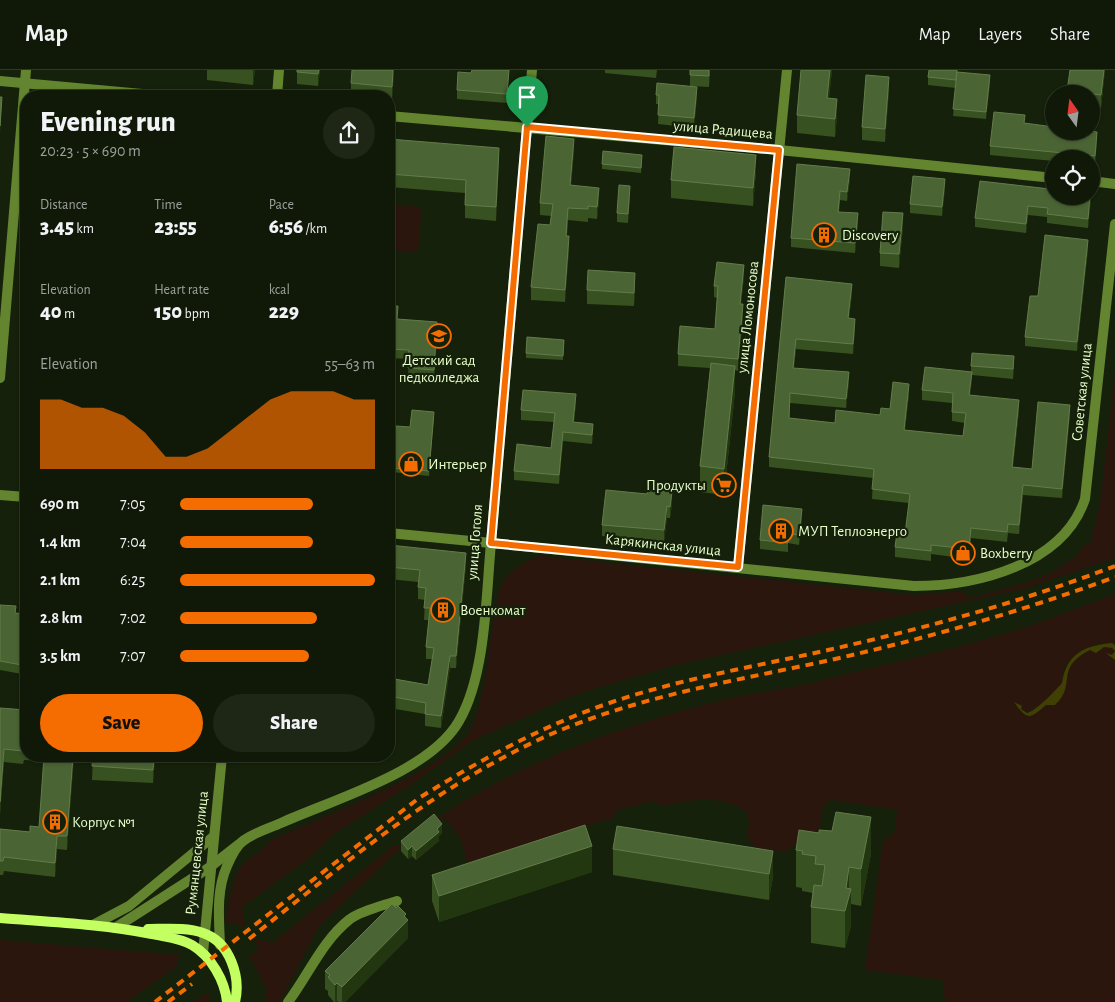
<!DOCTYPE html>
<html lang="en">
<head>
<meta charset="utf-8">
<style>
  body { margin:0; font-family:"Alegreya Sans",sans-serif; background:#1e2616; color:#f1f3f6; height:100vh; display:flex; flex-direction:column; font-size:19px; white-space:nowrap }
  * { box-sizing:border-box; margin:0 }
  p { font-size:16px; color:#9ca09c }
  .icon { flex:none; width:28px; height:28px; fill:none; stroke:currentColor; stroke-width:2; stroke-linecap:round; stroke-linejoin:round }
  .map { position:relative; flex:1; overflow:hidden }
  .details { position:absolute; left:20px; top:20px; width:375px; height:672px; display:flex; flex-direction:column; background:#101908; border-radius:20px; box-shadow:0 1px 4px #0004,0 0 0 1px #303829 }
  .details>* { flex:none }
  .needle { width:32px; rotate:346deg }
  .fabs { position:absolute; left:1045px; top:15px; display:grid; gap:10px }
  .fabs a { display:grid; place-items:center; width:55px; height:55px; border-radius:50%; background:#101908; box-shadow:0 1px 4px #0004,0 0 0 1px #303829; font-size:25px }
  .pin { position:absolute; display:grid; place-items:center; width:42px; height:42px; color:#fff; margin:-51px -21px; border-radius:50% 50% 50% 0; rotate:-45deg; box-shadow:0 0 5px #0007 }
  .pin .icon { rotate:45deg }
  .round { display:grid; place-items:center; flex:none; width:52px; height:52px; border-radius:26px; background:#1e2616 }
  .overview { display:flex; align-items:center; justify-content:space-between; height:85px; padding:0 20px }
  h1 { font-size:28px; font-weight:800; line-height:38px }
  .figures { display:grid; grid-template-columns:repeat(3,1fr); gap:8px; height:85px; padding:5px 20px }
  .figures div { display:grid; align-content:center }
  .figures b { font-size:21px; font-weight:800 }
  .figures small { font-size:14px; font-weight:400 }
  .figures p { font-size:14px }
  .chart { height:140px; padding:10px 20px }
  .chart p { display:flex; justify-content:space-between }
  .chart svg { width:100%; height:90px; margin-top:5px; fill:#f56d00; opacity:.7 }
  .primary-button { display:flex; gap:10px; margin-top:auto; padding:10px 20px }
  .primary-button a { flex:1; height:58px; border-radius:30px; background:#f56d00; color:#111; font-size:20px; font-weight:800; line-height:58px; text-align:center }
  .primary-button a+a { background:#1e2616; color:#f1f3f6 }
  ul { padding:0 20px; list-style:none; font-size:16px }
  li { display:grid; grid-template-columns:80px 60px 1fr; align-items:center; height:38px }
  li i { height:12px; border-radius:6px; background:#f56d00 }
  header { display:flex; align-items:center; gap:30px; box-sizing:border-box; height:70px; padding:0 25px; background:#101908; border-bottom:1px solid #303829 }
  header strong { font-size:24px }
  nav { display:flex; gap:28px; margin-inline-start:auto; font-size:18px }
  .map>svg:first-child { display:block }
  .green { fill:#2b160d }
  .water { fill:#403f04 }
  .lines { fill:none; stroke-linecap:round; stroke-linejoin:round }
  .minor { stroke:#648530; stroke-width:10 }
  .tertiary { stroke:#648530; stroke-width:10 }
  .secondary { stroke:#c4ff61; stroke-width:10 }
  .rail { stroke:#f56d00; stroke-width:4; stroke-dasharray:8 6; stroke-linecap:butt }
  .wall { fill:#375121 }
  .shaded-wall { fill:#223610 }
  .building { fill:#4a6433; stroke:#637c4b }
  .route-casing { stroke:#fff; stroke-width:10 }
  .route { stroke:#f56d00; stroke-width:6 }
  .labels { text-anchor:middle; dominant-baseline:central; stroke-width:4.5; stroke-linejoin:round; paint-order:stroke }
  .street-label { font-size:15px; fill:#e7ffca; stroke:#15210a }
  .poi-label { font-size:15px; fill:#e7ffca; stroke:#15210a; text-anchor:start }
</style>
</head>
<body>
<header>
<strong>Map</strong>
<nav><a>Map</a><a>Layers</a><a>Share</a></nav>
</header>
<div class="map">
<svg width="1115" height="932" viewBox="0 0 1115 932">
  <rect width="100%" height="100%" fill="#15210a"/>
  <g class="green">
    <polygon points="389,134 422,137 418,182 389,180"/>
    <path d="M1115,301V488L1024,519L676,595L596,618L567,628L474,670L409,716L335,763L309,788L242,837L245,855L242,858L237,853L229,854L226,850C230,830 231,804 247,790C256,782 265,781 271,770C314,750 455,698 472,657C490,613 488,563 500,518C509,500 522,491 542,486L914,525L962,521L970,528L1029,512L1050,503L1074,488L1086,474L1090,473L1100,434Z"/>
    <path d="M1115,524V575C1100,567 1071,584 1065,597C1063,602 1064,608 1062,613C1060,617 1036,639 1032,642H1024L1016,633L1021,643L1027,646L1046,635L1060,630L1066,615L1067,601L1073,591L1090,580L1098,582L1104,577L1112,578L1115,582L1110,587L1115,590V932H945L943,910L865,900L883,771L895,762L897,740L832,730L823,735L820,759L785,782L756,778L746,765L750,756L746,741C720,725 693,729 664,736L652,731L617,740L613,749L602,751L468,796L460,768L446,749L432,753L399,780L325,850L316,861L280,932H265V917L249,884L255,883L259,879L254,871L257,869L272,873L393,776H400C492,702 608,658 723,630C750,623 778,621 806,614C874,597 943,582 1010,562C1046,551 1080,537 1115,524Z"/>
    <polygon points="0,870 181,885 178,889 176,897 126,932 0,932"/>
    <polygon points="209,923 210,932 190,932"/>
  </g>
  <path class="water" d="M1112,573L1115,575V590L1106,583L1112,585L1115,581L1112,578L1104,577L1096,583L1090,580C1053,599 1078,614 1055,635H1046C1029,650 1027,650 1014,632L1022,636L1021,639L1027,643C1036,641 1055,621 1062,613C1067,583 1084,576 1112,573Z"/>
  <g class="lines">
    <g class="minor">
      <polyline points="0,11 164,26"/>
      <polyline points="277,26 279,0"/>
      <polyline points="389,46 779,80 1054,108"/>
      <polyline points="1091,111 1115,114"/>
      <polyline points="0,308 26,0"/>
      <polyline points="0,425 26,427"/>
      <polyline points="389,463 491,473 532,0"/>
      <polyline points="738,497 787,0"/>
      <polyline points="93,855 129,836 214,766"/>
      <polyline points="115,858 210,797 238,775"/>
      <polyline points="203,883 222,686"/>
      <path d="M288,932C309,904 322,871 350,849C363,840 382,836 397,831"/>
    </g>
    <path class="tertiary" d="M220,875C219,848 216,821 227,796C230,789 237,775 243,771C253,763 270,758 281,753C334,729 430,702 459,651C486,605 486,525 491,473L914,516C976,516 1063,495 1085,429L1115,154"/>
    <g class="secondary">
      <path d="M0,848C51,852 102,854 152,864C165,867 180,868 192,875C211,886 225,911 227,932"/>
      <path d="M148,859C165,859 187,857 203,863C230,872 241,907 235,932"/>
    </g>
    <g class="rail">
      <path d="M249,869C344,794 437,715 549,665C636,627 733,611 826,591C924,569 1020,542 1115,507"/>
      <path d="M155,932L419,728C474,694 529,663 590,640C666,611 749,598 828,580C926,558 1021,532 1115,496"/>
      <polyline points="168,932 192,914"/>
    </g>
  </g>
  <g class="wall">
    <polygon points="207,0 255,0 253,15 207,10"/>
    <polygon points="297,0 320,0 318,16 297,14"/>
    <polygon points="394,0 392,30 389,30 389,26 351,26 351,13"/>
    <polygon points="509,0 507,33 457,29 457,20 471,3"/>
    <polygon points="605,0 657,0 656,8 605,3"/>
    <polygon points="710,0 709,17 690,16 690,5"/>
    <polygon points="801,0 832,0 829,28 837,47 835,67 797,63 797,45"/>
    <polygon points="1070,0 1105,0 1101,38 1091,37 1091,24 1067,24"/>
    <polygon points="958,2 990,12 986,49 953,46 956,18 928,15 928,7"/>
    <polygon points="889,20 885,72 862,70 862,57"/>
    <polygon points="656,25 697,26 694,58 658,54 659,34 656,34"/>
    <polygon points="1025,53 1097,71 1095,95 1091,95 1091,89 1054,89 1054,91 990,85 990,76"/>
    <polygon points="389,69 499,91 496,151 465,148 465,123 389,117"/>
    <polygon points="574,81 571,115 599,130 597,149 588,148 588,152 568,150 567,166 569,179 565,232 531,230 531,217 550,155 551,146 540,145 540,133"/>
    <polygon points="642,89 641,103 602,99 602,94"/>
    <polygon points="756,102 753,136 671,128 671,110"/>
    <polygon points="850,108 847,131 840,130 839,142 858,153 855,183 791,177 791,168"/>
    <polygon points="980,111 1091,126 1088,158 1047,153 1047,147 1028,145 1026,163 975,157 975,148"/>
    <polygon points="945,118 942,146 910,143 910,134"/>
    <polygon points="630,125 628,153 617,152 617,143"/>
    <polygon points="903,157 899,198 880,196 880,183"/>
    <polygon points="1088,179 1077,281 1025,276 1025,267 1038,226"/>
    <polygon points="744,206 741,234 743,246 738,301 735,300 735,322 724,425 700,422 700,396 710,298 678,296 678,284 715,259 717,228 714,227 714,216"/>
    <polygon points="786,207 852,223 849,248 855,259 853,284 796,279 794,298 849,312 846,338 790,333 789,348 835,353 880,345 890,339 909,324 905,360 963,366 965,353 952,351 952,333 922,330 922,320 971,302 971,296 1014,295 1013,309 972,305 970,325 1019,340 1013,397 1032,399 1070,344 1062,428 1023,425 1019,464 1008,463 1007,472 971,468 969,489 931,484 931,491 895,487 895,477 905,464 909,433 872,429 873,408 769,397 769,387"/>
    <polygon points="635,217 634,236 587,234 587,220"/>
    <polygon points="389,219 393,228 392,236 397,249 437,261 434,309 408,307 409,289 389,288 389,290"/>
    <polygon points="564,270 563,290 526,288 526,283"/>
    <polygon points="576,333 574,352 593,364 592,374 563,371 559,414 514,410 514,401 551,378 554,352 521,350 521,340"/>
    <polygon points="434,346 429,406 392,402 392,398 410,357"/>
    <polygon points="672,434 670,448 667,448 664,472 602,466 602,455"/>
    <polygon points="802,448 799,475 788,473 788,482 760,479 760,470"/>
    <polygon points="389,482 466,495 456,598 450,598 441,658 425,656 425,644 389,638 389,608 428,615 432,589 426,589 426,577 429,550 424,550 425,530 418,529 418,512 389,509"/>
    <polygon points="0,535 16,543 26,544 26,602 23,601 22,604 0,600"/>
    <polygon points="0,638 26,654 26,686 74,686 67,780 57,779 55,807 4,801 3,805 0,805 0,759 30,762 39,757 44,691 24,690 23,694 4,692 0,745"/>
    <polygon points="93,686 155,686 153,713 92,710"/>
    <polygon points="442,763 439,766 439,771 416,790 412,786 408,789 401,781 401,771"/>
    <polygon points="613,779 773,781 773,807 769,830 613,805"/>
    <polygon points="796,780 871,784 861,836 851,834 851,856 845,878 811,873 811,837 813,823 802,821 802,818 796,817"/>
    <polygon points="592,802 439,852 432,831 432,805"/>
    <polygon points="406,848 408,868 345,932 339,932 337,931 336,932 334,932 328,925 328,921 325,919 325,901"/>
  </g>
  <g class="shaded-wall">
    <polygon points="253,0 255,0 253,15"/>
    <polygon points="319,0 320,0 318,16 318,4"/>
    <polygon points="393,0 394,0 394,6 392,30 392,17"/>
    <polygon points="709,0 710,0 710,3 709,17"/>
    <polygon points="830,0 832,0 827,46 827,28"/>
    <polygon points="1104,0 1105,0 1101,38 1101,25"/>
    <polygon points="990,5 990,12 986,49 986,42"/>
    <polygon points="889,7 889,20 885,72 885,59"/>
    <polygon points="697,17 697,26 694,58 694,48"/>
    <polygon points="2,27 2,37 0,65 0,56"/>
    <polygon points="837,29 837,47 835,67 835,49"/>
    <polygon points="1097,62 1097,71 1095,95 1095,86"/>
    <polygon points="574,69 574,81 570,127 570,115"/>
    <polygon points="499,78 499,91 496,151 496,137"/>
    <polygon points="756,85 756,102 753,136 753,118"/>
    <polygon points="850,99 850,108 847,131 847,122"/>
    <polygon points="945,109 945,118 942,146 942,137"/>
    <polygon points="630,116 630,125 628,153 628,144"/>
    <polygon points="599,118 599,130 597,149 597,137"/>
    <polygon points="1090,126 1091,131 1088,158 1088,149"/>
    <polygon points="1028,136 1028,145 1026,163 1026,154"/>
    <polygon points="568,138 568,150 566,178 566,166"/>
    <polygon points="858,143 858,153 855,183 855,173"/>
    <polygon points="903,143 903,157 899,198 899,184"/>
    <polygon points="569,166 569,179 565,232 565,220"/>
    <polygon points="1088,170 1088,179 1077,281 1077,272"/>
    <polygon points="744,195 744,206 740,246 740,234"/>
    <polygon points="635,203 635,217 634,236 634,223"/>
    <polygon points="852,214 852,223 848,258 848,248"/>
    <polygon points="743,234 743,246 738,301 738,289"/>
    <polygon points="855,249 855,259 853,284 853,274"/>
    <polygon points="437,252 437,261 434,309 434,300"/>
    <polygon points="796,269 796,279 793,307 793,298"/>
    <polygon points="735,296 735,322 724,425 724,399"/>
    <polygon points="849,302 849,312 846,338 846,329"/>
    <polygon points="972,302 972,312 969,335 969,325"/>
    <polygon points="909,314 909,324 904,370 904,360"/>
    <polygon points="576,324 576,333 573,361 573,352"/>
    <polygon points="1019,330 1019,340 1012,407 1012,397"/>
    <polygon points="1070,335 1070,344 1062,428 1062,419"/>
    <polygon points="593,354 593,364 592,374 592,365"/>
    <polygon points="563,362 563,371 559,414 559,405"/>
    <polygon points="1023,415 1023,425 1019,464 1019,455"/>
    <polygon points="672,422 672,434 670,448 670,437"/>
    <polygon points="667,436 667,448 664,472 664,460"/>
    <polygon points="802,439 802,448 799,475 799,465"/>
    <polygon points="971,458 971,468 969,489 969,479"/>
    <polygon points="466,483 466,495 456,598 456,586"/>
    <polygon points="450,586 450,598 441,658 441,646"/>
    <polygon points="4,679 4,692 0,745 0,732"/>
    <polygon points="73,686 74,686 67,780 67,766"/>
    <polygon points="154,686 155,686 153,713 153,700"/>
    <polygon points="871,747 871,784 861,836 861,799"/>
    <polygon points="442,754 442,763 439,766 439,771 416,790 416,781 437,759"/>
    <polygon points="57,766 57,779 55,807 55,793"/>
    <polygon points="412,776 412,786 408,789 408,780"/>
    <polygon points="592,776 592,802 439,852 439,826"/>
    <polygon points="773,781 773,807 769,830 769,804"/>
    <polygon points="849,797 849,825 851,819 851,856 845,878 845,841 846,818"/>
    <polygon points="406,844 406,853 408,850 408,868 345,932 342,932 342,917"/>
    <polygon points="337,913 337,931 335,932 335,915"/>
  </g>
  <g class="building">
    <polygon points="297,0 319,0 318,4 297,2"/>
    <polygon points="352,0 393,0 392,17 351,13"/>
    <polygon points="472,0 509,0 507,24 457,20 458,2 471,3"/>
    <polygon points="690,0 709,0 709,6 690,5"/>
    <polygon points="801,0 830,0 827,28 837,29 835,49 797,45"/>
    <polygon points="929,0 957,0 956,10 928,7"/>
    <polygon points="1070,0 1104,0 1101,25 1067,21"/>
    <polygon points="957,2 990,5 986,42 953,39"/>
    <polygon points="866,5 889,7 885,59 862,57"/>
    <polygon points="657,13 697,17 694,48 658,45 659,25 656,25"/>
    <polygon points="0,27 2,27 0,56"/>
    <polygon points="994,42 1025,45 1024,53 1054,57 1054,61 1091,61 1097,62 1095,86 990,76"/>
    <polygon points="546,66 574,69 570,115 599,118 597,137 588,136 588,139 568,138 566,166 569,166 565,220 531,217 538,154 550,155 553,134 540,133"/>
    <polygon points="389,69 499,78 496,137 465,135 466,110 389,104"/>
    <polygon points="674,77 756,85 753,118 671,110"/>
    <polygon points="603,81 642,85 641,98 602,94"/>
    <polygon points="797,94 850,99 847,122 840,121 838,142 858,143 855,173 791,168"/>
    <polygon points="913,106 945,109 942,137 910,134"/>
    <polygon points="980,111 1050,119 1050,117 1054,117 1054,126 1090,126 1088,149 1047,144 1048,138 1028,136 1026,154 975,148"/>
    <polygon points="619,115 630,116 628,144 617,143"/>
    <polygon points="883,142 903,143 899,184 880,183"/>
    <polygon points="1045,165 1088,170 1077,272 1025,267 1030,226 1038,226"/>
    <polygon points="717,192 744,195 740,234 743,234 738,289 678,284 680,256 715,259 718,216 714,216"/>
    <polygon points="588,200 635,203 634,223 587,220"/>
    <polygon points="786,207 852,214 848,248 855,249 853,274 796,269 793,298 849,302 846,329 790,323 789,348 835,353 836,340 880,345 881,338 890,339 893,312 909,314 904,360 963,366 966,343 952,342 953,323 922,320 925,297 972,302 969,325 1019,330 1012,397 1032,399 1038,332 1070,335 1062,419 1023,415 1019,455 1008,454 1007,462 971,458 969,479 931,475 931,481 895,477 897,463 905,464 910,424 872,419 874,399 769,387"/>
    <polygon points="389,219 393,219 392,236 398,236 397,249 437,252 434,300 408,298 409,280 389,279 389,281"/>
    <polygon points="527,267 564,270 563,286 526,283"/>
    <polygon points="972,283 1014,286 1013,299 971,296"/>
    <polygon points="711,293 735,296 724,399 700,396"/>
    <polygon points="523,320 576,324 573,352 593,354 592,365 563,362 559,405 514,401 517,374 551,378 555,343 521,340"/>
    <polygon points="412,340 434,342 429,401 392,398 396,356 410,357"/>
    <polygon points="606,420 647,424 648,420 672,422 670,437 667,436 664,460 602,455"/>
    <polygon points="763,435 802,439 799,465 788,464 788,473 760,470"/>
    <polygon points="389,475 466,483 456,586 450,586 441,646 425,644 426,633 389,626 389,608 428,615 434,578 426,577 430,538 424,538 426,518 418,517 420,500 389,497"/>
    <polygon points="0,535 16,536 15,543 26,544 26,592 23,592 22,595 0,591"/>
    <polygon points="0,638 26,640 24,660 26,660 26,677 24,677 23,681 4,679 0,732"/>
    <polygon points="44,686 73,686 67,766 57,766 55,793 4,787 3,791 0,791 0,759 30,762 30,756 39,757"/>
    <polygon points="93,686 154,686 153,700 92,696"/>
    <polygon points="836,742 871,747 861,799 849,797 846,818 851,819 845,841 811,837 814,815 822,816 825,795 815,794 816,786 802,784 803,781 796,780 799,760 819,763 819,760 832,761"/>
    <polygon points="434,744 442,754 437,759 439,762 416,781 412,776 408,780 401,771"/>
    <polygon points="585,755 592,776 439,826 432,805"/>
    <polygon points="617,756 773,781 769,804 613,779"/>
    <polygon points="392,834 396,838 398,836 406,844 404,846 408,850 342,917 337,913 335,915 328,907 330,905 325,901"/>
  </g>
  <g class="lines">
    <g class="route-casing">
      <polygon id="route" points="527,57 779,80 738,497 491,473"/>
    </g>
    <use href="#route" class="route"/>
  </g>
  <defs>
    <g id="building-ring" transform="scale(1.25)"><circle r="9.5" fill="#15210a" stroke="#f56d00" stroke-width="1.5"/><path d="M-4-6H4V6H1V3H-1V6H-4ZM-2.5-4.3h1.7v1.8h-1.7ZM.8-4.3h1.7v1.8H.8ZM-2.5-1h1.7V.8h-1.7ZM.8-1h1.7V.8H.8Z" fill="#f56d00"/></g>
    <g id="school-ring" transform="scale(1.25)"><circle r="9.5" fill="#15210a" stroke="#f56d00" stroke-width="1.5"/><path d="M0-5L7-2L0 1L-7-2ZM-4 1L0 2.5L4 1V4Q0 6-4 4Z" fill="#f56d00"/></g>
    <g id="shop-ring" transform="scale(1.25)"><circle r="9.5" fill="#15210a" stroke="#f56d00" stroke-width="1.5"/><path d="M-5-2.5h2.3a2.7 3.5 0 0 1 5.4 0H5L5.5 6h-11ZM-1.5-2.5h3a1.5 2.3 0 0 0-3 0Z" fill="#f56d00"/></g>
    <g id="supermarket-ring" transform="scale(1.25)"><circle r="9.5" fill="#15210a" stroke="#f56d00" stroke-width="1.5"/><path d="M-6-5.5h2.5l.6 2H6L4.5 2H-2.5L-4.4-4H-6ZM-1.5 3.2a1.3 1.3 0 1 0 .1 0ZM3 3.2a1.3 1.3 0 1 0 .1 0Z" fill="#f56d00"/></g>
  </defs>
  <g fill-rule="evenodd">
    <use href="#building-ring" x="824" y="165"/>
    <use href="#school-ring" x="439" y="266"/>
    <use href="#shop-ring" x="411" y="394"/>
    <use href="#supermarket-ring" x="724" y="415"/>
    <use href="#building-ring" x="781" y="461"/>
    <use href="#shop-ring" x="963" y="483"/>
    <use href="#building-ring" x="443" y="540"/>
    <use href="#building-ring" x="55" y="752"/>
  </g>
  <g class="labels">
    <g class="street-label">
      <text transform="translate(723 60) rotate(5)">улица Радищева</text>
      <text transform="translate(748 247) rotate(-84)">улица Ломоносова</text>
      <text transform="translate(1082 322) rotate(-84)">Советская улица</text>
      <text transform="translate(475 472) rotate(-86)">улица Гоголя</text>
      <text transform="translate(663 475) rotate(6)">Карякинская улица</text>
      <text transform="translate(197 783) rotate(-84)">Румянцевская улица</text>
    </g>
    <g class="poi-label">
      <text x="842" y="165">Discovery</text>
      <text x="439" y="290" text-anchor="middle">Детский сад<tspan x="439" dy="17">педколледжа</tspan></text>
      <text x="428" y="394">Интерьер</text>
      <text x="706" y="415" text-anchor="end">Продукты</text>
      <text x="798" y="461">МУП Теплоэнерго</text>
      <text x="980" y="483">Boxberry</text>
      <text x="460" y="540">Военкомат</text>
      <text x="72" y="752">Корпус №1</text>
    </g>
  </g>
</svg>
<div class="fabs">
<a><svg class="needle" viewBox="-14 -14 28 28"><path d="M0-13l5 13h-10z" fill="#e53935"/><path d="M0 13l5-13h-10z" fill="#9ca09c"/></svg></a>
<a><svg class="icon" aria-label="locate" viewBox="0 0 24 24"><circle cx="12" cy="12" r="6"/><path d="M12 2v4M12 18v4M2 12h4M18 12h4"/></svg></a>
</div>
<div class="pin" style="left:527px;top:57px;background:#1e9e55"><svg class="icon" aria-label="arrive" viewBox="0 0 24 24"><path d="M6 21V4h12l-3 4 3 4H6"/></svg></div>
<section class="details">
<div class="overview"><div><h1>Evening run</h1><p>20:23 · 5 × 690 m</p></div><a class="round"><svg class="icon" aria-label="share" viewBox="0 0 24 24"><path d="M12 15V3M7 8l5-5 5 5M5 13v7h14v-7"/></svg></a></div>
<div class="figures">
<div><p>Distance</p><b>3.45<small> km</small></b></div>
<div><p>Time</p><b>23:55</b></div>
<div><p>Pace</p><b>6:56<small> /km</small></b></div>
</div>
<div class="figures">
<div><p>Elevation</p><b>40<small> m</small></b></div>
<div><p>Heart rate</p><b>150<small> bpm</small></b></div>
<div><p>kcal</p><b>229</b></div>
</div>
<div class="chart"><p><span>Elevation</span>55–63 m</p>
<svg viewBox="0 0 160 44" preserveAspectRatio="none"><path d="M0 44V10L10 10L20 14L30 14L40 18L50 26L60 38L70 38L80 34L90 26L100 18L110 10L120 6L130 6L140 6L150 10L160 10V44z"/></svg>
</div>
<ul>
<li><b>690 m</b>7:05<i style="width:68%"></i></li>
<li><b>1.4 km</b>7:04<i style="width:68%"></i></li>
<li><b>2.1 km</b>6:25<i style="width:100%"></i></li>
<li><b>2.8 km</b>7:02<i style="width:70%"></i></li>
<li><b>3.5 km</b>7:07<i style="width:66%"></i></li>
</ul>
<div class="primary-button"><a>Save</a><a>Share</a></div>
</section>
</div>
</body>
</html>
